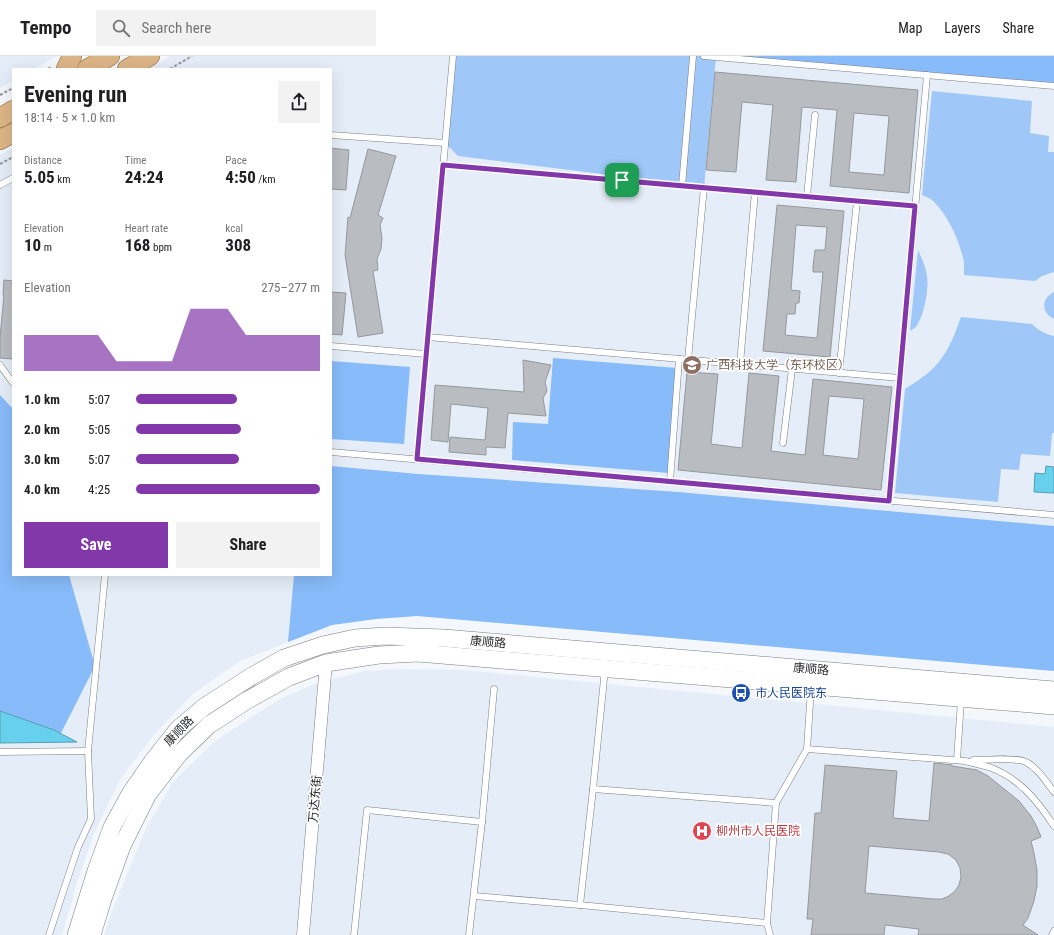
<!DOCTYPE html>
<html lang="en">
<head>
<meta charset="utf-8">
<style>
  body { margin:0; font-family:"Roboto Condensed","Noto Sans SC",sans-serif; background:#f2f2f2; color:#202124; height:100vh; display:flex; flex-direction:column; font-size:15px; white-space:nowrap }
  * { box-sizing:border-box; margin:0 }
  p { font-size:13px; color:#757577 }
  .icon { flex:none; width:22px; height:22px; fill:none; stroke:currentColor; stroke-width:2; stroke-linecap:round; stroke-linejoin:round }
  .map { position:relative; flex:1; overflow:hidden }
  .drawer { position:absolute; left:12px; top:12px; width:320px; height:508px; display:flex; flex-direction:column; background:#fff; border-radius:0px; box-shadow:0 4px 16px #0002 }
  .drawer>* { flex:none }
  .pin { position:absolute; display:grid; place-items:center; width:34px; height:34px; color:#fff; margin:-17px; border-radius:8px; box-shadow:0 2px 6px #0006 }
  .round { display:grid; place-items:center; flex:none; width:42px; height:42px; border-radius:0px; background:#f2f2f2 }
  .overview { display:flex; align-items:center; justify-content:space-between; height:68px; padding:0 12px }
  h1 { font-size:22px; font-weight:700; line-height:30px }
  .stats { display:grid; grid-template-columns:repeat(3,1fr); gap:6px; height:68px; padding:4px 12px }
  .stats div { display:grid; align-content:center }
  .stats b { font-size:17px; font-weight:700 }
  .stats small { font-size:11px; font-weight:400 }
  .stats p { font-size:11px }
  .chart { height:112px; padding:8px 12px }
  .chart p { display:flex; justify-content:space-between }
  .chart svg { width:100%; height:72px; margin-top:4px; fill:#8338aa; opacity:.7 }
  .primary-button { display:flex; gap:8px; margin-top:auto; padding:8px 12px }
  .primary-button a { flex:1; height:46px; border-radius:0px; background:#8338aa; color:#fff; font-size:16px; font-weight:700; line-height:46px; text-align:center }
  .primary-button a+a { background:#f2f2f2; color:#202124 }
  ul { padding:0 12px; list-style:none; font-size:13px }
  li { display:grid; grid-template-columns:64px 48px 1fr; align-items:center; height:30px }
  li i { height:10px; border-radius:5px; background:#8338aa }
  header { display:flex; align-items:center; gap:24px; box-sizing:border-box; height:56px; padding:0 20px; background:#fff; border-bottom:1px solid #e0e0e0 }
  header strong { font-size:19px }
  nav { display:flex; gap:22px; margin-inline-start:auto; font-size:14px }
  .search { width:280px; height:36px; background:#f2f2f2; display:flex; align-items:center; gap:10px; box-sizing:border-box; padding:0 14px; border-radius:0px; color:#757577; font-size:15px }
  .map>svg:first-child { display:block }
  .built { fill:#e5eef8 }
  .green { fill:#9fc7f7 }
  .forest { fill:#87bbf9 }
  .water { fill:#67d0ed; stroke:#539db2 }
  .building { fill:#b9bcc0; stroke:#95989c; fill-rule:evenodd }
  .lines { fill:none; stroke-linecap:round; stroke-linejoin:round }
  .lane-casing { stroke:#7b7e81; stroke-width:7 }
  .street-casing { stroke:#7b7e81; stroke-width:13 }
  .secondary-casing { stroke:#7b7e81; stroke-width:18 }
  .primary-casing { stroke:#8c6332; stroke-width:20 }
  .path { stroke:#94979a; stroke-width:2; stroke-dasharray:3 2; stroke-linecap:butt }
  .lane { stroke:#fff; stroke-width:6 }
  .street { stroke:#fff; stroke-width:12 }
  .secondary { stroke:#fff; stroke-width:17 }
  .primary { stroke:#dcb587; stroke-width:19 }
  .route-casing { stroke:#fff; stroke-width:8 }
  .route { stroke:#8338aa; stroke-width:5 }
  .labels { text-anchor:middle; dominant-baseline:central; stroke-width:3.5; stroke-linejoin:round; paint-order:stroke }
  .education-label { font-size:12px; fill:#785e54; stroke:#fff; text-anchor:start }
  .street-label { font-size:12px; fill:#252728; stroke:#fff }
  .transit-label { font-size:12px; fill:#164399; stroke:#fff; text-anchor:start }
  .health-label { font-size:12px; fill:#be3a42; stroke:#fff; text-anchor:start }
</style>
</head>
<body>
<header>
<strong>Tempo</strong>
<div class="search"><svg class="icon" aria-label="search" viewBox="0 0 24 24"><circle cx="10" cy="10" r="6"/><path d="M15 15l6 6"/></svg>Search here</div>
<nav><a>Map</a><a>Layers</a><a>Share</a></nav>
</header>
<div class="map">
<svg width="1054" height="879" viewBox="0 0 1054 879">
  <rect width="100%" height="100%" fill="#f4f8fc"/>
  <g class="built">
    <polygon points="0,0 57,0 34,13 13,13 13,25 0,32"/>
    <polygon points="170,0 1054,0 1054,615 417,560 376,563 332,569 240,605 193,638 157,675 121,722 95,775 77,827 62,879 0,879 0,99 13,92 13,519 331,519 331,13 148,13"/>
    <polygon points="403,613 464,614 1054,671 1054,879 104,879 112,855 146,772 173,726 214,686 244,666 280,643 314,628 365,615"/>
  </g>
  <g class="green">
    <polygon points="453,0 704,0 716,1 704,131 458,100 445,87"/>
    <path d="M932,35L1032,45L1030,77L1049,80L1048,96H1054V216L1042,220L1035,225L964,219C964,214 964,210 964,206C960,186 948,159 933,145C930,142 926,141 922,139Z"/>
    <path d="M918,194C922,203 926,211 927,221C929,233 924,262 915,272C913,273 911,274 910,275Z"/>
    <path d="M1054,236V263C1041,257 1041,242 1054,236Z"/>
    <path d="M961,261L1032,268C1038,274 1045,278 1054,280V377H1052L1050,400L1021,398L1019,414L1001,413L998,446L895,437L905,333C912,328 921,323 928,317C946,302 953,283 961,261Z"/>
  </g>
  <g class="forest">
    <polygon points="704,0 1054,0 1054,30"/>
    <polygon points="553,302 677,312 669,417 512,404 513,366 548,368"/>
    <polygon points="331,305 410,311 404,388 331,383"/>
    <polygon points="0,339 13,353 13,519 69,519 95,610 61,677 0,655"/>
    <polygon points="331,410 418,418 678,436 1054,470 1054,615 417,560 376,563 332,569 288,586 294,519 331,519"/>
  </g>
  <g class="water">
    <polygon points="1046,410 1054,411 1054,437 1034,436 1035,417 1045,418"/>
    <polygon points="0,655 54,674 77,686 0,687"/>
  </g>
  <g class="building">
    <path d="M715,16L918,34L909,137L830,130L837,54L802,51L796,126L766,124L773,49L742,46L736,116L706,114ZM854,57L889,60L884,119L849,116Z"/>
    <polygon points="331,92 349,94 346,134 331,133"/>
    <polygon points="368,93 396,100 378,159 383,162 380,169 382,182 381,193 377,203 378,214 373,215 383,277 358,281 345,199 348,161 350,162"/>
    <path d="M777,149L844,155L830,301L763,295ZM796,169L827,171L825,194H815L813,210V216H823L817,282L785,279L787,258H795L796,247H799L800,235L791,234Z"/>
    <polygon points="4,224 13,225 13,303 0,302 0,281 4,239 3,239"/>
    <polygon points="331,236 346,237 342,279 331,278"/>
    <polygon points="523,304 551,309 545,326 547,335 543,342 546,360 508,357 505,392 486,391 486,399 449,396 450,381 485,384 488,352 451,348 448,386 431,384 435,329 524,336"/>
    <path d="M687,316L718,318L711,388L742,392L749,317L779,320L771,395L805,399L813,323L892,331L881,434L678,414ZM829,340L864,343L858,403L823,399Z"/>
    <path d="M934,707L952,709V710L977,714L988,720L1019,745L1031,760L1037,771L1041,781L1031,785L1034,797L1037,814V830L1034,845L1028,862L1023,869L1038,879H918L919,873L885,869L884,879H811L813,863H807L815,757H821L825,709L897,715L893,762L929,765ZM869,790L939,796L948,798L956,804L960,812L961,821L959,829L955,835L949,840L942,843H934L865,837Z"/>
  </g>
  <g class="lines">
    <g class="lane-casing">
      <g id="lane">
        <polyline points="704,0 1054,30"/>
        <polyline points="331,79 445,87"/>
        <polyline points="443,109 915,150"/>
        <polyline points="0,129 13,122"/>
        <polyline points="682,130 693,0"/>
        <polyline points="807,140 815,59"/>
        <polyline points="428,281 900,322"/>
        <polyline points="331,290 426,298"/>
        <polyline points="688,304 704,131"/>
        <polyline points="740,308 755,136"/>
        <polyline points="0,309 13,327"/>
        <polyline points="839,317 857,145"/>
        <polyline points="783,387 792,313"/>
        <polyline points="331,396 1054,459"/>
        <polyline points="417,403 453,0"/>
        <polyline points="670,425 679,303"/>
        <polyline points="889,445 927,19"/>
        <polyline points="605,613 593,733 776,747"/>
        <path d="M807,693L965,705C973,707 981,709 989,711C1019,722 1037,744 1054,770"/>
        <polyline points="0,696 88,695"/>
        <polyline points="957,704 961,644"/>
        <path d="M973,704C985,704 1017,701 1026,706C1038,712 1046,726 1054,736"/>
        <polyline points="474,840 580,849 767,867"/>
        <polyline points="580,849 593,733"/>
        <polyline points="49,879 61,842 78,791 91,763 88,695 105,519"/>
        <polyline points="354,879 367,754 482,766"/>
        <polyline points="469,879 482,766 494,633"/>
        <polyline points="770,879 767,867 776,747 807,693 811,632"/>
        <polyline points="1052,879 1054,875"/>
      </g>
    </g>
    <g class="street-casing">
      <polyline id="street" points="303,879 326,607"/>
    </g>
    <g class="secondary-casing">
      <g id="secondary">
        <polyline points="76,879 96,815 112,771 130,738 152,706 178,673 204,651 252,620 284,602 323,589 355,582 385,580 444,582 1054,634"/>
        <polyline points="92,879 103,843 122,790 148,738 179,698 209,669 246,645 289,621 326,607 379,599 418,597 1054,650"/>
      </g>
    </g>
    <g class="primary-casing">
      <g id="primary">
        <polyline points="66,13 72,0"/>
        <polyline points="87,13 110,0"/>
        <polyline points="127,13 150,0"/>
        <polyline points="0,62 13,54"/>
        <polyline points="0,84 13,77"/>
      </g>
    </g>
    <g class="path">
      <polyline points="48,13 52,10"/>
      <polyline points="170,13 192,0"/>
      <polyline points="0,39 13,32"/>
      <polyline points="0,108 13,101"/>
    </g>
    <use href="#lane" class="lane"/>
    <use href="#street" class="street"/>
    <use href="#secondary" class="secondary"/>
    <use href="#primary" class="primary"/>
  </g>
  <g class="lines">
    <g class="route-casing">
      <polygon id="route" points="443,109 915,150 889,445 417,403"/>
    </g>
    <use href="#route" class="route"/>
  </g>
  <defs>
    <g id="university-disc" transform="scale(1)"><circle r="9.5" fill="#8d6e63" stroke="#fff"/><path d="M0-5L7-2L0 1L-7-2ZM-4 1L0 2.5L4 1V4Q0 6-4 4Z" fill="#fff"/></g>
    <g id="bus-disc" transform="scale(1)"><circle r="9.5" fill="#1a4fb4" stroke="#fff"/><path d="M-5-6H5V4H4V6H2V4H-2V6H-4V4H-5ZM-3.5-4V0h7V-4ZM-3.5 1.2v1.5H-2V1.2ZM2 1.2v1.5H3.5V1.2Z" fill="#fff"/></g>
    <g id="hospital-disc" transform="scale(1)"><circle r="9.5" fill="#e0444e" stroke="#fff"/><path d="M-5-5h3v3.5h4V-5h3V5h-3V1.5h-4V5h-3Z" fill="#fff"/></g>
  </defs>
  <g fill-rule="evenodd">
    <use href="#university-disc" x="692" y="309"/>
    <use href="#bus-disc" x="741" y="637"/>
    <use href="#hospital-disc" x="702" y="775"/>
  </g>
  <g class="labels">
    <g class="education-label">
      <text x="706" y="309">广西科技大学（东环校区）</text>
    </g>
    <g class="street-label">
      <text transform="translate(488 586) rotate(5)">康顺路</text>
      <text transform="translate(811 613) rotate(5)">康顺路</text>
      <text transform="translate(179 675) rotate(-46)">康顺路</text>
      <text transform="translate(315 743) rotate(-85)">万达东街</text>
    </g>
    <g class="transit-label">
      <text x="755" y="637">市人民医院东</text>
    </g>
    <g class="health-label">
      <text x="716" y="775">柳州市人民医院</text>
    </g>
  </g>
</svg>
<div class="pin" style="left:622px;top:124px;background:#1e9e55"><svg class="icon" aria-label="arrive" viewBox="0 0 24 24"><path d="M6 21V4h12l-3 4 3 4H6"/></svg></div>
<section class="drawer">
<div class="overview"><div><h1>Evening run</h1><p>18:14 · 5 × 1.0 km</p></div><a class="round"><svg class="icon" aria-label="share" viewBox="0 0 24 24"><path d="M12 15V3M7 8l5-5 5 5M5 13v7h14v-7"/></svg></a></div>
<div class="stats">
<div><p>Distance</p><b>5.05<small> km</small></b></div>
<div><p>Time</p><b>24:24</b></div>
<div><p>Pace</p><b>4:50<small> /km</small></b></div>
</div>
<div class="stats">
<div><p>Elevation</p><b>10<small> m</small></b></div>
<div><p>Heart rate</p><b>168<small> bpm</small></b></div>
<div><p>kcal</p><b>308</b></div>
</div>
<div class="chart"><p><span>Elevation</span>275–277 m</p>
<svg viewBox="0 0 160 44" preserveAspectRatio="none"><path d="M0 44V22L10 22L20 22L30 22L40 22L50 38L60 38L70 38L80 38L90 6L100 6L110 6L120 22L130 22L140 22L150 22L160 22V44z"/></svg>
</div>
<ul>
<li><b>1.0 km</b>5:07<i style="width:55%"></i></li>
<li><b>2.0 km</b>5:05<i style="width:57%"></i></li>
<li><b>3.0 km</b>5:07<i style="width:56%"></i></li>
<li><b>4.0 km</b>4:25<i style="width:100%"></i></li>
</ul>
<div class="primary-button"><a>Save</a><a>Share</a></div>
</section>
</div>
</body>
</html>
